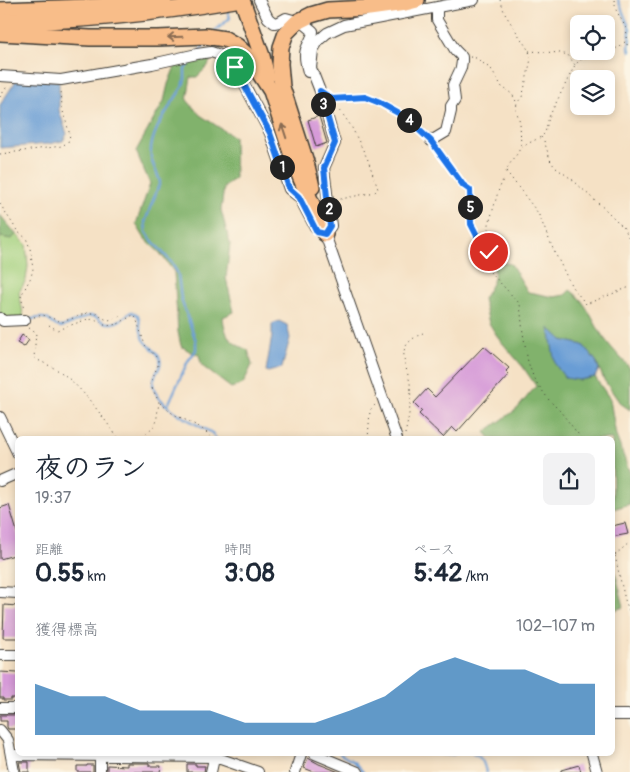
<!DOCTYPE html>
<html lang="ja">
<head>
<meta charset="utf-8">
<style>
  body { margin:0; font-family:Pangolin,"Klee One",sans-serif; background:#f2f2f3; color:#1f2937; height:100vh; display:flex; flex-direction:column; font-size:19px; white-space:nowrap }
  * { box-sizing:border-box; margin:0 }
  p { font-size:16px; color:#747a83 }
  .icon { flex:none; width:28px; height:28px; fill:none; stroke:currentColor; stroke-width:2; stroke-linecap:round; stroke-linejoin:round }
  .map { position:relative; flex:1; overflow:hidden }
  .panel { position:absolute; left:15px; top:436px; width:600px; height:320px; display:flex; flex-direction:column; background:#fff; border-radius:8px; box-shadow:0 2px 8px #0003 }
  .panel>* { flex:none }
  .fabs { position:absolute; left:570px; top:15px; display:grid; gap:10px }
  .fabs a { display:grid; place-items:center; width:45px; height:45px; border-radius:8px; background:#fff; box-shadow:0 2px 8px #0003; font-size:25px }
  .pin { position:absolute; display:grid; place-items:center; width:42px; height:42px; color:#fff; margin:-21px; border:2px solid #fff; border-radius:50%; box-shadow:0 1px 5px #0007 }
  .km { position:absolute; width:25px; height:25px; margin:-12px; border-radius:50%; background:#222; color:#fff; font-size:14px; line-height:25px; text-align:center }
  .round { display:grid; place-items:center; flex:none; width:52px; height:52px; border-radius:8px; background:#f2f2f3 }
  .summary { display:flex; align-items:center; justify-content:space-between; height:85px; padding:0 20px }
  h1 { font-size:28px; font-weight:700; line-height:38px }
  .metrics { display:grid; grid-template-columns:repeat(3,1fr); gap:8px; height:85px; padding:5px 20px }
  .metrics div { display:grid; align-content:center }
  .metrics b { font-size:25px; font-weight:700 }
  .metrics small { font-size:14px; font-weight:400 }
  .metrics p { font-size:14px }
  .chart { height:140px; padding:10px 20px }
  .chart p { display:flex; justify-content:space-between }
  .chart svg { width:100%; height:90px; margin-top:5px; fill:#1f6fb2; opacity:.7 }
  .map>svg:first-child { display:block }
  .green { fill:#a2d07d; stroke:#5f764c }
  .forest { fill:#81b26c; stroke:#4e6744 }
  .water { fill:#699dd5; stroke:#425c78 }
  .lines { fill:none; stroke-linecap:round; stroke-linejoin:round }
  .stream { stroke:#699dd5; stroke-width:2.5 }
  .building { fill:#d69ad8 }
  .minor-casing { stroke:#3d3a35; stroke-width:12 }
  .highway-casing { stroke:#3d3a35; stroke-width:18 }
  .path { stroke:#3d3a35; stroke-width:1; stroke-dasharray:1 4; stroke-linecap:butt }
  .minor { stroke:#fff; stroke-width:10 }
  .highway { stroke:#f8bd89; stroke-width:15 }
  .oneway { stroke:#8a6c52 }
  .route-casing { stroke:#fff; stroke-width:10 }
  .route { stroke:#1a73e8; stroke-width:6 }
</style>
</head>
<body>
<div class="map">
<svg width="630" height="772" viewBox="0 0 630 772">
  <rect width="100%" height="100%" fill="#fcf5e5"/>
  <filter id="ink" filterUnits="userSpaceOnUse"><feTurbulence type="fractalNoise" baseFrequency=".02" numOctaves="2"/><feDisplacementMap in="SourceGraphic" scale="10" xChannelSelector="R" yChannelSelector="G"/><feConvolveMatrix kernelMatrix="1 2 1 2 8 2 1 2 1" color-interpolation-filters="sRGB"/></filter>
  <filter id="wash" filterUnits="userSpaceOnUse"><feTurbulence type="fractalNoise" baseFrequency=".0096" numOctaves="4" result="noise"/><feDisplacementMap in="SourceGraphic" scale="20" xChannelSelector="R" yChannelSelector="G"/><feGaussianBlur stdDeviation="1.12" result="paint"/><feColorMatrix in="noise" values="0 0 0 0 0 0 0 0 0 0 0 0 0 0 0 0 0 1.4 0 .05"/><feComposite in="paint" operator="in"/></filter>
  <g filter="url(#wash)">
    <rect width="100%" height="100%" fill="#f5e1c5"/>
    <polygon class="green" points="16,234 26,244 28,266 26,280 19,292 24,319 5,320 0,314 0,237 12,239"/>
    <g class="forest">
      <path d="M212,56L208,66L197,77H191L187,100L200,115L234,137L235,178L224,187L221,210L230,244L226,278L234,312L223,317C225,336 230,343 248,350L252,365L243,384L231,388L202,366L199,355L191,352L181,346L178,332L174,272L160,253L145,239L136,224L150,184L136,151L164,101L168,84L178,59Z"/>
      <polygon points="0,215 16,234 12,239 0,237"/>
      <path d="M489,255L494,256L500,262L511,264L528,292L554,297L565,295L570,290C587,301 593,323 604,338C612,349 621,358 630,368V410L620,403L604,380L596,361L583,345L562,340L579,380L595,377L610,399L616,436L630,473V504L613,509L612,439H491L485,432L517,409L536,386L523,367L499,339L489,323L483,299C494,280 499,277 489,255Z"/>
      <polygon points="612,560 624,607 615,610 612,609"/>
    </g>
    <g class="water">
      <polygon points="17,79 59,81 59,110 67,134 63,141 48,144 0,148 0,105"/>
      <polygon points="279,321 287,325 290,338 282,368 268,372 266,371 272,336 272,324"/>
      <polygon points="549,328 562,340 583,345 596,361 599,369 595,377 579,380 565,378 555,364"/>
    </g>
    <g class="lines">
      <g class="stream">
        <polyline points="618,0 630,29 629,48 630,51"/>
        <polyline points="215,31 230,18 226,6"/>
        <polyline points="200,51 207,41"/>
        <path d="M28,320C34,319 41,316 47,319C52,322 55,327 60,327C68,327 81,317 90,316C94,316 97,317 100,320C113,328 121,320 131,312L138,315C140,322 140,331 143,338C147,346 158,351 160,359C163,368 152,375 153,385C156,406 195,423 212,433L216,439"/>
        <path d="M168,405L188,361L196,350V341L181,299L178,274L171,262L150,238L146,232L145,222L160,182C158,173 152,165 151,157C148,133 171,106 183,86L185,79V69L193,59"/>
        <polyline points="340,754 354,762 363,772"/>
        <polyline points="440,754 448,755 454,754"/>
        <path d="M473,754C482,756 484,764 486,772"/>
      </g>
    </g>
    <g id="blocks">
      <g class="building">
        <polygon points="319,116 327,143 316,147 308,120"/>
        <polygon points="22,335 29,340 24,347 17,343"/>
        <polygon points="484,346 509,368 506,371 509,374 457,432 452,427 443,437 419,414 422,411 414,403 427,389 435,397"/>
        <polygon points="9,505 18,535 18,554 0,559 0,508"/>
        <polygon points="625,523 628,534 612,537 612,526"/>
        <polygon points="4,605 18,606 18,638 3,638"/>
        <polygon points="0,672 18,673 18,698 11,698 11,700 3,700 3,698 0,698"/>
        <polygon points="0,715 18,715 18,729 8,729 7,727 7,721 0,721"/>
        <polygon points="308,758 319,764 339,772 314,772 304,768"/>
        <polygon points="19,762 29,762 29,772 21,772"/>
        <polygon points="127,763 149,763 149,766 161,766 160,772 107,772 107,765 127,766"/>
        <polygon points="187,764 196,764 196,766 205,766 204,772 187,772"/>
        <polygon points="87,765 93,765 93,772 77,772 77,766 87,766"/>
        <polygon points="579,765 581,772 561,772 561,770"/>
      </g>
    </g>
  </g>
  <g filter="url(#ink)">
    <use href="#blocks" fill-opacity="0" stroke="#3d3a35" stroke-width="1"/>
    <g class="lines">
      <g class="minor-casing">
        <g id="minor">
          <polyline points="259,0 268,18 274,23 279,22 286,18 293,20"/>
          <path d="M307,26L313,31C313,38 309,41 307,47C303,55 306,64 308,72"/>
          <polyline points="0,76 61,80 152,64 197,54 211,52 223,56 235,67 270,133 289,189 299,197 315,227"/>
          <polyline points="431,141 446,132 451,111 451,106 455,100 453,85 461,68 462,61 462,57 455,50 437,20 437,8"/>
          <polyline points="325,234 331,226 324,168 335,143 320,91 311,68 313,50 319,40 327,33 344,25 474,0"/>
          <polyline points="325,234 397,439"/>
          <polyline points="0,318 3,321 25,320"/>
          <polyline points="0,417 18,454"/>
          <polyline points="0,481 18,473"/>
          <polyline points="0,592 18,593"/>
          <polyline points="0,655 18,655"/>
          <polyline points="0,708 18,708"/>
          <polyline points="612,715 630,715"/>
          <polyline points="0,730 8,740 14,772"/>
          <polyline points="315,754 358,772"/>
          <polyline points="592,754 597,772"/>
          <polyline points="11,755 215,757 258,772"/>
          <polyline points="100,772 100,754"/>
          <polyline points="211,772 215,754"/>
          <polyline points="295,772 301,754"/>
        </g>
      </g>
      <g class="highway-casing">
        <g id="highway">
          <polyline points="242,0 262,56 267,77"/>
          <polyline points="0,10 118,6 164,0"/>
          <path d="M0,21C78,23 158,13 235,0"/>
          <polyline points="0,33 90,38 158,38 205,36 225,39 237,46 249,57 271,91 295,165 325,234"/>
          <polyline points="312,187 306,162 282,87 280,64 281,47 286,33 297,22 311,15 328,10 369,8 405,3 417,0"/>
        </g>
      </g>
      <g class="path">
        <polyline points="500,0 505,14 529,51 531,59 524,90 522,97 517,103"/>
        <polyline points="614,0 616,10 626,28 627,35 624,44 630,45"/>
        <polyline points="529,51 560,53 568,55 575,65"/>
        <polyline points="606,51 612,50 624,45"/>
        <polyline points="470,57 476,58 492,70 502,87 512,94 517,103 516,110 520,122 521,147"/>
        <polyline points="0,97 8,85"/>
        <polyline points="332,98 365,97 380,103 405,117 426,136"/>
        <polyline points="332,99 351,126 368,160 378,189 375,192 336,200"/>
        <polyline points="541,137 544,141 551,162 556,168 573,180 593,199 605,209 625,229 630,241"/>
        <polyline points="437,148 463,185 470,190 471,224 484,249 490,272 520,304 523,333 528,362 534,379 549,400 560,411 582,439"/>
        <polyline points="0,154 62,146 68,142 70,135 62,108 61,89"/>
        <polyline points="506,171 538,213 554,251 572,287 586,304 630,287"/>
        <polyline points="0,204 18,232 26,238 30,248 33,269 31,277 21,296 24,310"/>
        <polyline points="487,254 489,251 489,224 498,192 509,165 517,154 521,147 541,137 545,133 549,117 575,65 580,60 601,51"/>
        <polyline points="34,317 43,315 62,322 87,313 95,313 105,319 111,320 120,316"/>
        <polyline points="49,325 57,330 88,319 97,320 106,326 118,324 133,315 136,318 145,345 158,359 158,365 150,384 159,402 156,424 140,439"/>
        <path d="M29,328L36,332L34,358C45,364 59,369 68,378C88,395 103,418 119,439"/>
        <path d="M160,403C164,406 168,410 172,413C185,421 204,426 212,439"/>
        <path d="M405,434C409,417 412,400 410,383C408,373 403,362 404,351C406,342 416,336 423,333"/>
        <polyline points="368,439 370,410 376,404"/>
        <polyline points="612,552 615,556 625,600 630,613"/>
        <polyline points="615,555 630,542"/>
      </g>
      <use href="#minor" class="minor"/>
      <use href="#highway" class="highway"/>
    </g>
    <defs><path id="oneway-shaft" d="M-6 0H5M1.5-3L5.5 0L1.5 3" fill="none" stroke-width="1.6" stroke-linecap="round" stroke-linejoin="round" transform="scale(1.25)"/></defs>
    <g class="oneway">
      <use href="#oneway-shaft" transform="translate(175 37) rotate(178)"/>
      <use href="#oneway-shaft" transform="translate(284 131) rotate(-108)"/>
    </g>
  </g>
  <g class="lines" filter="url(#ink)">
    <g class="route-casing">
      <polyline id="route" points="235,67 244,85 270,133 289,188 299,197 317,232 325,234 330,226 324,168 335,143 320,91 332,99 365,97 380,103 405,117 431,141 463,185 470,190 471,224 487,255 489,252"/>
    </g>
    <use href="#route" class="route"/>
  </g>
</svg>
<div class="fabs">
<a><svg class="icon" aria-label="locate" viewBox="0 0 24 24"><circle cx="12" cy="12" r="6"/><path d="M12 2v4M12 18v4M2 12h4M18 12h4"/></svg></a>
<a><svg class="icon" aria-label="layers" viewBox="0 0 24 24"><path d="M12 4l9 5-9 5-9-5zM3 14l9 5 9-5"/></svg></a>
</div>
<div class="pin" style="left:235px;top:67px;background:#1e9e55"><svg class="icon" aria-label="arrive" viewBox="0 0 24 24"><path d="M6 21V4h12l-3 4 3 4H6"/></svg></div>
<div class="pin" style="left:489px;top:252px;background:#d93025"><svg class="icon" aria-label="check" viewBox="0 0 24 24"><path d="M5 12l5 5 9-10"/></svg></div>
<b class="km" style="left:282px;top:167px">1</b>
<b class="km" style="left:329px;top:209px">2</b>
<b class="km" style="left:323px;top:104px">3</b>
<b class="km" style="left:409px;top:120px">4</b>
<b class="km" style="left:470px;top:207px">5</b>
<section class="panel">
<div class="summary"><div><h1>夜のラン</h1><p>19:37</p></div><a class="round"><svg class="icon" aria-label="share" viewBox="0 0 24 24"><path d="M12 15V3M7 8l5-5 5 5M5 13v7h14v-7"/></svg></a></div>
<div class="metrics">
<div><p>距離</p><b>0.55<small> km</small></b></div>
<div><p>時間</p><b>3:08</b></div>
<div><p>ペース</p><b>5:42<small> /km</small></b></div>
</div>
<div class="chart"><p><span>獲得標高</span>102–107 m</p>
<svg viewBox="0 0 160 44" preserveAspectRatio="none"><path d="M0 44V19L10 25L20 25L30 32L40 32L50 32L60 38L70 38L80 38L90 32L100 25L110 12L120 6L130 12L140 12L150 19L160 19V44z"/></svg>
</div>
</section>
</div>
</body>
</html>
